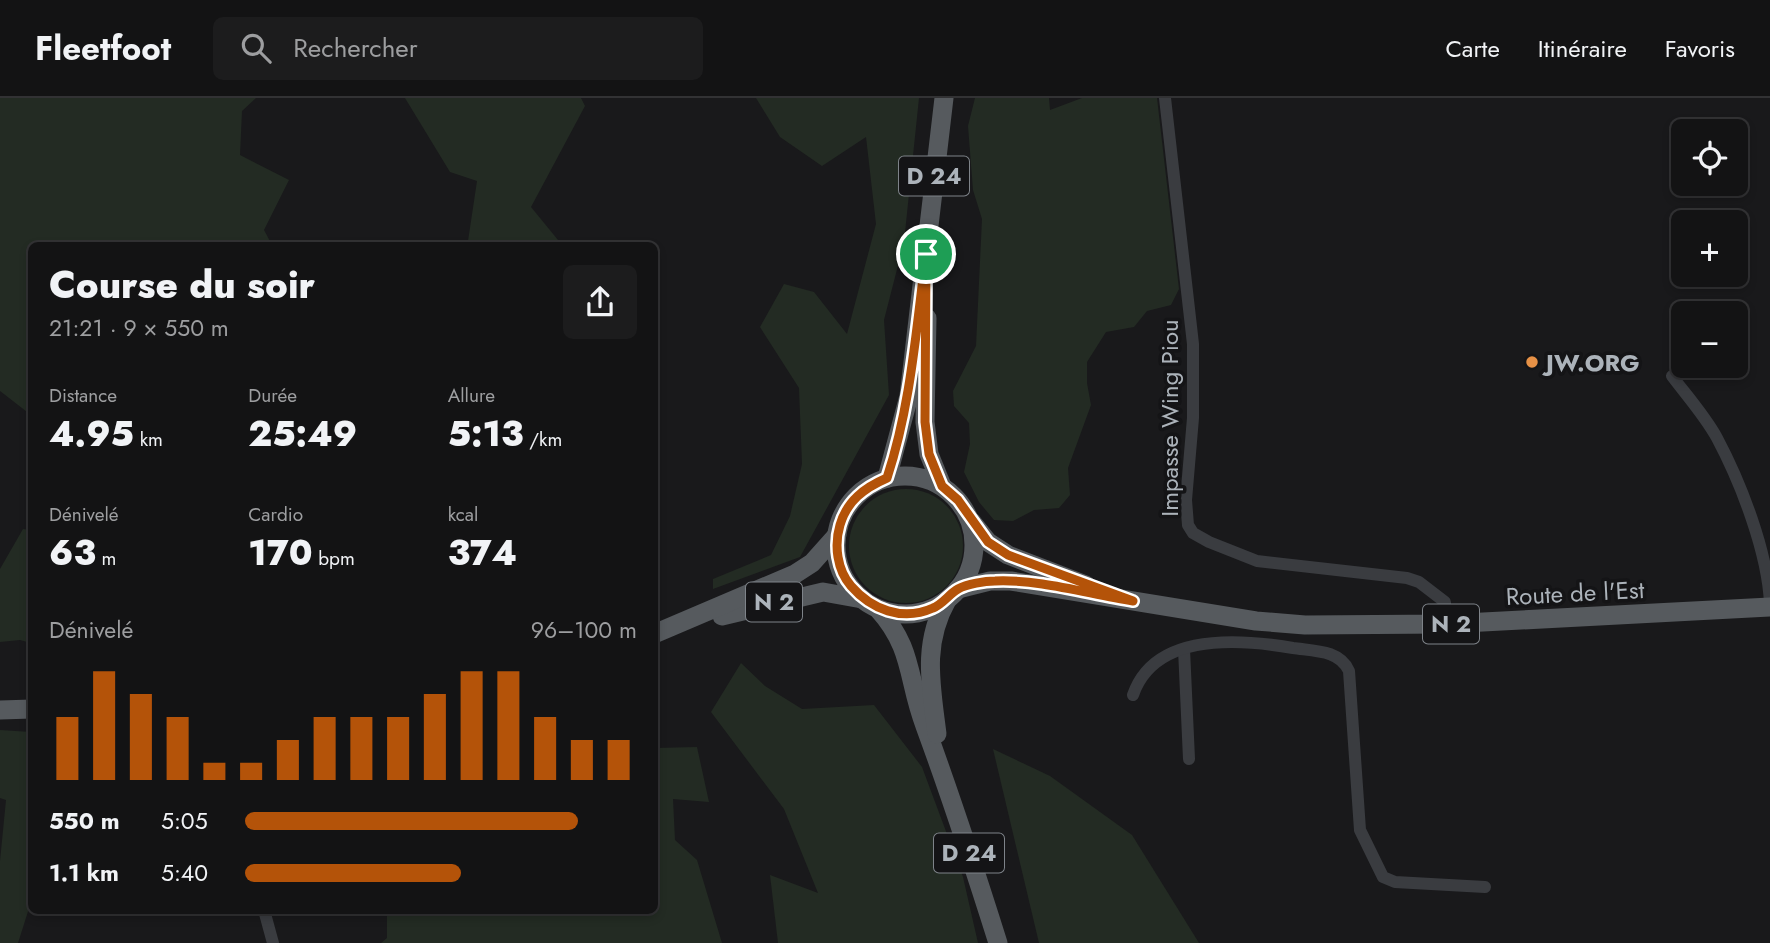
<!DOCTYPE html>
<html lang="fr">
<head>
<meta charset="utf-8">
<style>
  body { margin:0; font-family:Jost,sans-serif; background:#1c1c1d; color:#f1f3f6; height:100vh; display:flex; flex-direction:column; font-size:26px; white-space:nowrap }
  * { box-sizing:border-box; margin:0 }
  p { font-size:23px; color:#9d9ea0 }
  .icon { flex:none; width:38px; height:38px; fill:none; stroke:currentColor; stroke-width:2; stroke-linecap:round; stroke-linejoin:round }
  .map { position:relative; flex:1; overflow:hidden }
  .drawer { position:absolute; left:28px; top:144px; width:630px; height:672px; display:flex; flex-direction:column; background:#131314; border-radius:10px; box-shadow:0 4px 10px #0003,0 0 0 2px #323234 }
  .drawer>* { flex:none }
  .controls { position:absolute; left:1671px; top:21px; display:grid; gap:14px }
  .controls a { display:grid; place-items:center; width:77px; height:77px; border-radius:10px; background:#131314; box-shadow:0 4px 10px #0003,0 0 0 2px #323234; font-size:35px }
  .pin { position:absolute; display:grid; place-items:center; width:60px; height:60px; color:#fff; margin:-30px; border:4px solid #fff; border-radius:50%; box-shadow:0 2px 7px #0007 }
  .round { display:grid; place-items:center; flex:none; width:74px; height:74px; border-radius:10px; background:#1c1c1d }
  .overview { display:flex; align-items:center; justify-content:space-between; height:119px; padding:0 21px }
  h1 { font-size:38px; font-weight:800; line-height:52px }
  .metrics { display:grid; grid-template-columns:repeat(3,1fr); gap:10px; height:119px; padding:7px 21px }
  .metrics div { display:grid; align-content:center }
  .metrics b { font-size:35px; font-weight:800 }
  .metrics small { font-size:19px; font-weight:400 }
  .metrics p { font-size:19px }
  .chart { height:196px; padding:14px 21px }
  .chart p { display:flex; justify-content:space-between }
  .chart svg { width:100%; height:126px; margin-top:7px; stroke:#b45309; stroke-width:6 }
  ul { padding:0 21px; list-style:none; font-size:23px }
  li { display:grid; grid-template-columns:112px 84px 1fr; align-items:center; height:52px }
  li i { height:18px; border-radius:9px; background:#b45309 }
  header { display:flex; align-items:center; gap:42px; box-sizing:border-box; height:98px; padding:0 35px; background:#131314; border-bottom:2px solid #323234 }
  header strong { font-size:33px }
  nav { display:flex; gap:38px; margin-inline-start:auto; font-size:24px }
  .search { width:490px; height:63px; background:#1c1c1d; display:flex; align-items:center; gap:18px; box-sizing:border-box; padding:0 24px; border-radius:10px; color:#9d9ea0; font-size:26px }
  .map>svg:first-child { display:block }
  .green { fill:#232b23 }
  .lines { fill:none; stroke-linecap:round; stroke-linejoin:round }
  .street { stroke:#3a3c40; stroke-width:12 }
  .primary { stroke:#565a5e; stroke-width:19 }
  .route-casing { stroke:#fff; stroke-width:14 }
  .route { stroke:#b45309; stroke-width:9 }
  .poi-dot { fill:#e69146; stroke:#141416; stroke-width:2.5 }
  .labels { text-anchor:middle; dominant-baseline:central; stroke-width:7; stroke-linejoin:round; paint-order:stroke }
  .shield { fill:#141416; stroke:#7e8389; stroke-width:2 }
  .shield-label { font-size:23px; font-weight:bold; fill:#acb3ba }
  .poi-label { font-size:24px; font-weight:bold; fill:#acb3ba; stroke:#141416; text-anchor:start }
  .street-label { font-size:24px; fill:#acb3ba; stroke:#141416 }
</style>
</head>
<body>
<header>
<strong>Fleetfoot</strong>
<div class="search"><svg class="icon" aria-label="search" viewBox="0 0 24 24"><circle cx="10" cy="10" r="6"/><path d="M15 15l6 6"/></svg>Rechercher</div>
<nav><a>Carte</a><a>Itinéraire</a><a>Favoris</a></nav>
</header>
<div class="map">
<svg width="1770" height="845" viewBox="0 0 1770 845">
  <rect width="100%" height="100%" fill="#19191b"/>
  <g class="green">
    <polygon points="0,0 256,0 242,13 240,57 289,82 264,132 272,147 32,147 31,317 0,293"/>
    <polygon points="405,0 581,0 585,8 531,109 558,142 555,147 477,147 468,143 477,83 450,74"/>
    <polygon points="756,0 919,0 904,144 884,222 889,297 800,459 713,491 713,481 771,457 790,418 802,366 799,290 760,229 784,186 814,194 847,236 876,126 866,39 822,68 780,39"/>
    <polygon points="975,0 1049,0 1050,12 1082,0 1157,0 1179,191 1171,207 1147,213 1134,229 1106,234 1087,264 1087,285 1091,307 1068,370 1070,397 1059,410 1034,412 1013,423 994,422 979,404 964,374 970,346 969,325 954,308 953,293 976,248 982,121 973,92 968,28"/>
    <circle cx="906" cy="448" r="57"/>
    <polygon points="23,431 31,432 31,545 20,542 0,544 0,471"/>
    <polygon points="741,565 765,588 802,611 874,607 922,669 963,779 978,845 778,845 770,777 818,795 784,711 711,614"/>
    <polygon points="0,632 31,634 31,804 18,845 0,845 0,763 6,702 0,700"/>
    <polygon points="697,649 709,704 673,701 675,742 697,762 722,845 381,845 387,840 387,812 654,812 655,650"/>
    <polygon points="993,651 1050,678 1132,737 1199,845 1039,845"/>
  </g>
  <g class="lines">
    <g class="street">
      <polyline points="1165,0 1193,246 1193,320 1186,402 1188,427 1193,435 1209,444 1257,463 1407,480 1419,484 1445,504 1445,526"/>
      <path d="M1672,278C1687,298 1705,318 1717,340C1741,385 1768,455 1770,506"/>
      <polyline points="1184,551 1189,661"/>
      <path d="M1133,597C1155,533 1241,541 1293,550C1314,553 1340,552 1349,573L1360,732L1383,779L1395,784L1485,789"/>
      <polyline points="264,812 273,845"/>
    </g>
    <g class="primary">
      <polyline points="927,220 925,324 929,356 942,388"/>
      <circle cx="905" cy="447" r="69"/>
      <polyline points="887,380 909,298 944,0"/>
      <polyline points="971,423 988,444 1008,457 1086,487"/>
      <polyline points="958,491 990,483 1011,483 1256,523 1305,527 1445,526 1770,509"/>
      <path d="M878,511C914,551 907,581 925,628C951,699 975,772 998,845"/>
      <polyline points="722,518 823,494 862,501"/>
      <polyline points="654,536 795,476 812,465 837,437"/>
      <polyline points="0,612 32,611"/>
      <path d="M937,636C931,587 922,546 947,502"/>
    </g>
  </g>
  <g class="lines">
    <g class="route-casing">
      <path id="route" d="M926,156L925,324L929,356L942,388L958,402L988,444L1008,457L1133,503C1088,496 1040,481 995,483C985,483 967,486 958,491C949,496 943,506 933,510C902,524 871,511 851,488C837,472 834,447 840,427C847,403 864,390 887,380C911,307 916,232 926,156Z"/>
    </g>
    <use href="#route" class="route"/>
  </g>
  <circle class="poi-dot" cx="1532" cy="264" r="7"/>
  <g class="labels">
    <g class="shield">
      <rect x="899" y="58.5" width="70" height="39" rx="5"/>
      <rect x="746" y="484.5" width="56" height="39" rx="5"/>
      <rect x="1423" y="506.5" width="56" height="39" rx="5"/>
      <rect x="934" y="735.5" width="70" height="39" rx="5"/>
    </g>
    <g class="shield-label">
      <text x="934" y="78">D 24</text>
      <text x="774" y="504">N 2</text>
      <text x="1451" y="526">N 2</text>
      <text x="969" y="755">D 24</text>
    </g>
    <g class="poi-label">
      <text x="1546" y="264">JW.ORG</text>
    </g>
    <g class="street-label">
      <text transform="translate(1169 320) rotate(-90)">Impasse Wing Piou</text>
      <text transform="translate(1575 495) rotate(-3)">Route de l'Est</text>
    </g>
  </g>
</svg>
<div class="controls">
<a><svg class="icon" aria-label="locate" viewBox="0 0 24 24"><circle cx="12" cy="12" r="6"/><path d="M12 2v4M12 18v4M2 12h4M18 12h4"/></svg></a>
<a>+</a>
<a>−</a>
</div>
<div class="pin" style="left:926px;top:156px;background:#1e9e55"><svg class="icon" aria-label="arrive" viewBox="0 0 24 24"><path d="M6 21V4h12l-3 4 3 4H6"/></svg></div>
<section class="drawer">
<div class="overview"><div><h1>Course du soir</h1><p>21:21 · 9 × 550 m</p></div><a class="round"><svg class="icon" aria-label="share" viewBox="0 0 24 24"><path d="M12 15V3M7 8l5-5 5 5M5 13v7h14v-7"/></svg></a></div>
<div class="metrics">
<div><p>Distance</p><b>4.95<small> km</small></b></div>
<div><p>Durée</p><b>25:49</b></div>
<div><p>Allure</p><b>5:13<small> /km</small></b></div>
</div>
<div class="metrics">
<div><p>Dénivelé</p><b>63<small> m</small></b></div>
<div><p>Cardio</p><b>170<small> bpm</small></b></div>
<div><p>kcal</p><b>374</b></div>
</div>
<div class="chart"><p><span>Dénivelé</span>96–100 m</p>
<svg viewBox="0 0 160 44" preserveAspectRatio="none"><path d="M5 44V22M15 44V6M25 44V14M35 44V22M45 44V38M55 44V38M65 44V30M75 44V22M85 44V22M95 44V22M105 44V14M115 44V6M125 44V6M135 44V22M145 44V30M155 44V30"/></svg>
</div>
<ul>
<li><b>550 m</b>5:05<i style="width:85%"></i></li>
<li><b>1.1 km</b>5:40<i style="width:55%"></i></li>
</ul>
</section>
</div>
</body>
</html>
